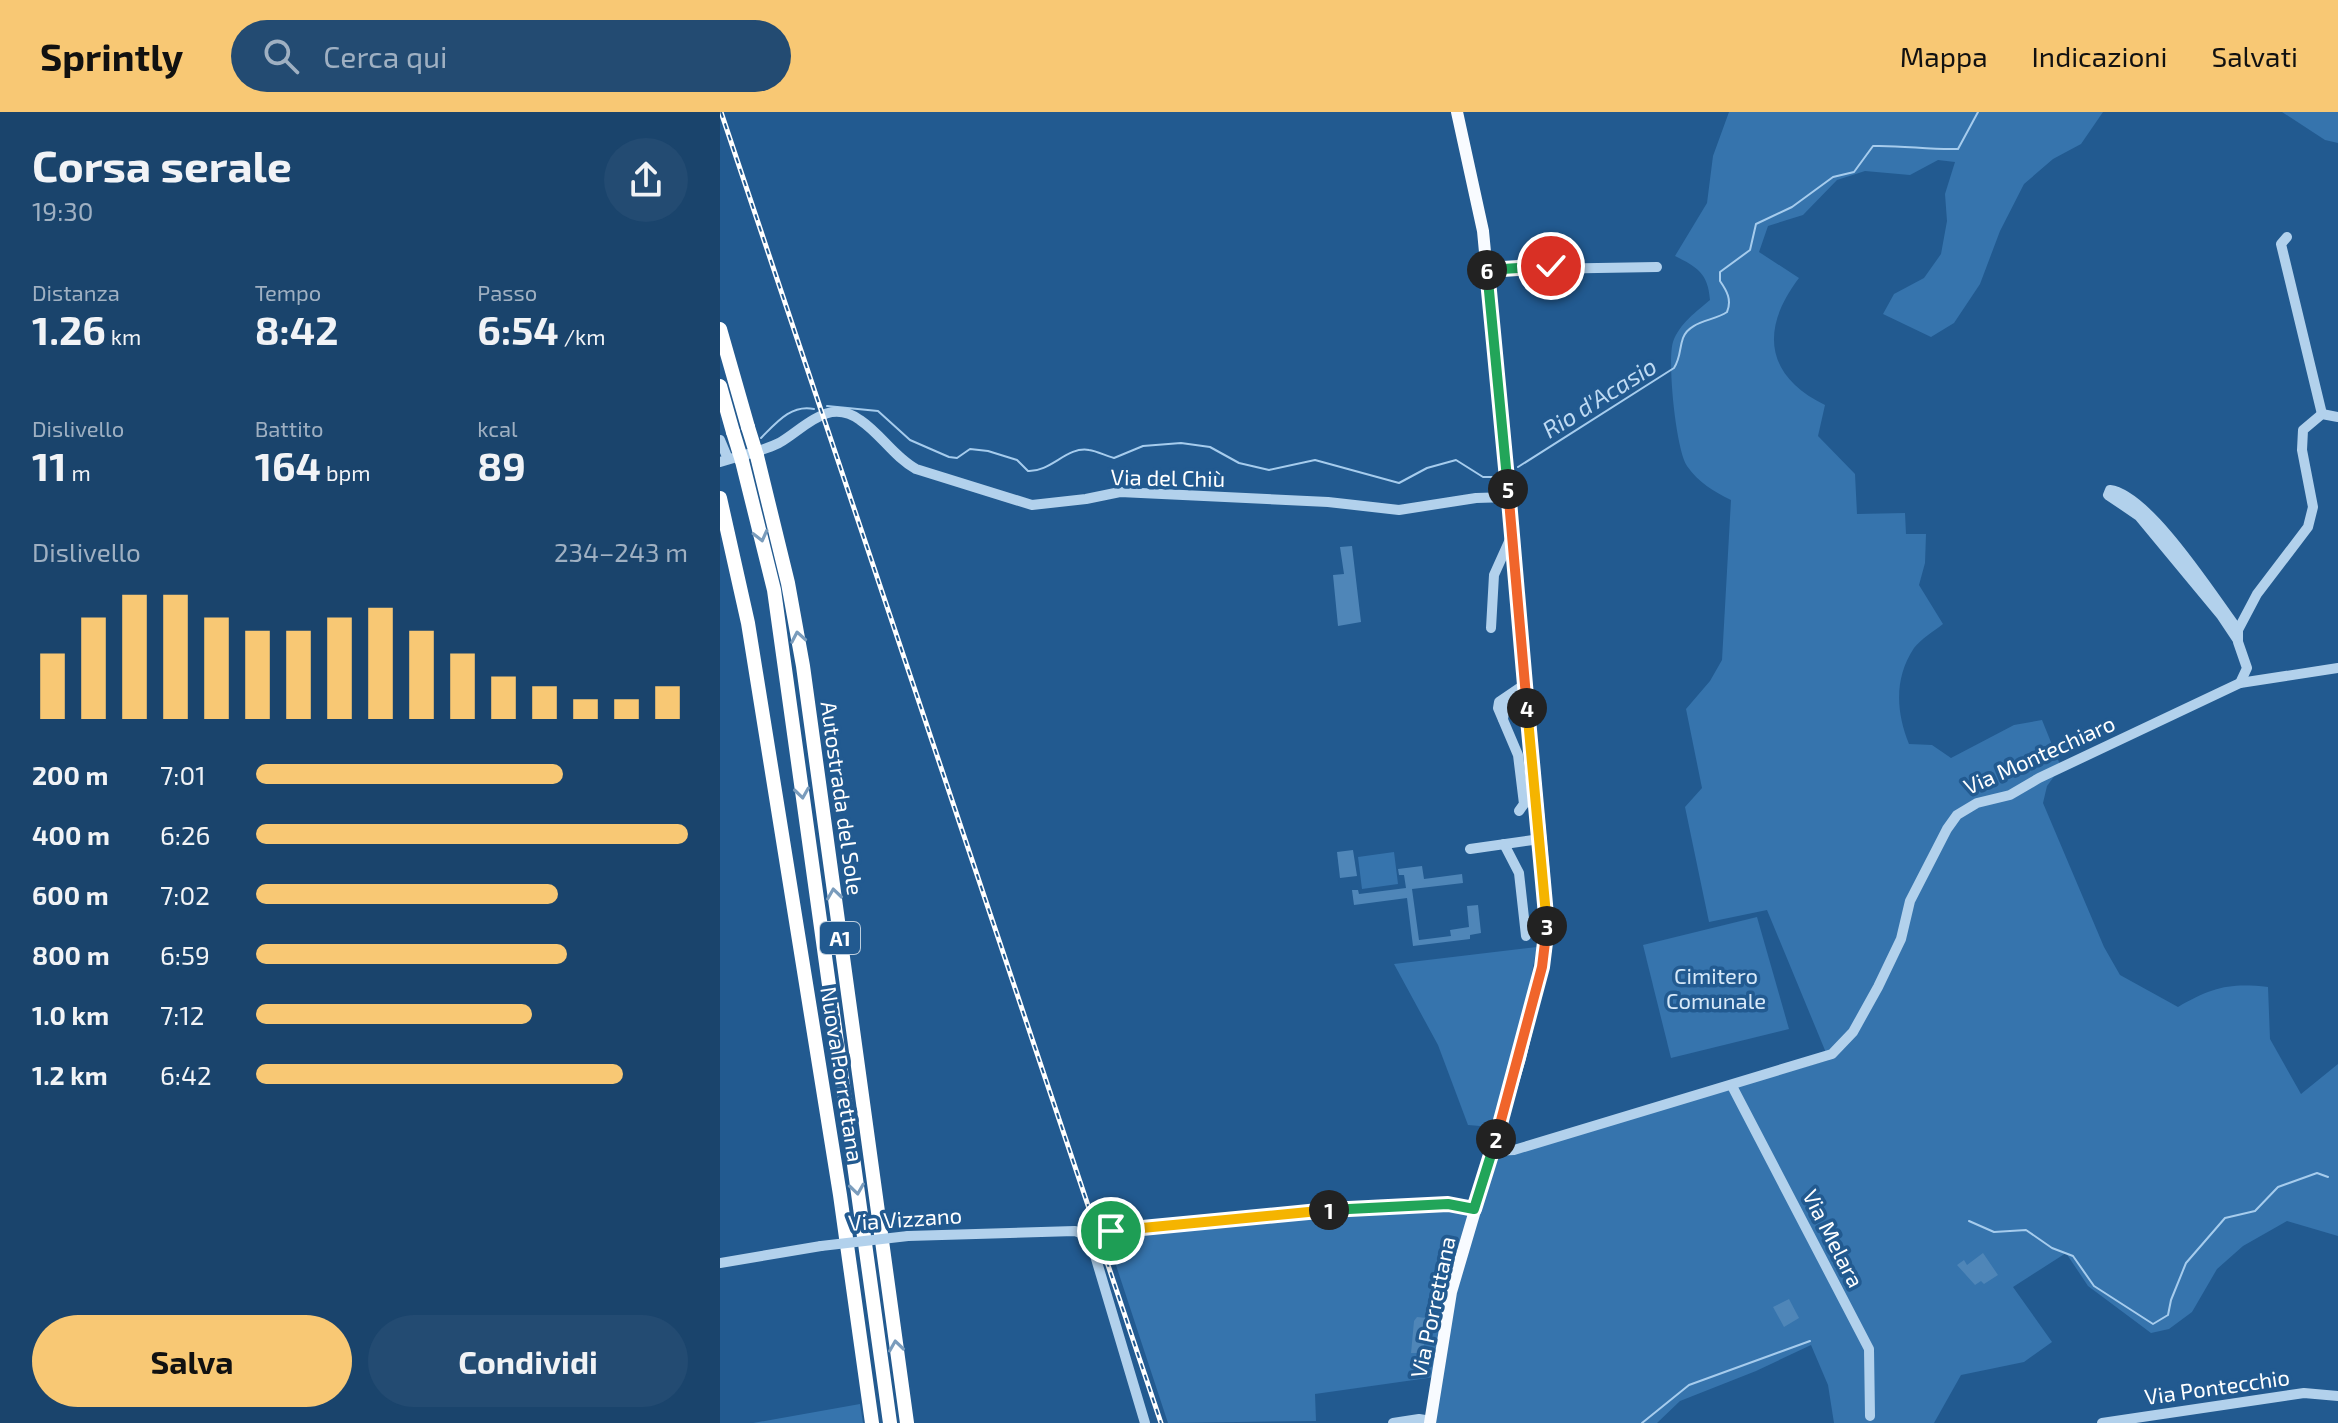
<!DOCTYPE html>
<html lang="it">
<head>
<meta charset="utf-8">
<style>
  body { margin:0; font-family:"Exo 2",sans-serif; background:#234b72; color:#f1f3f6; height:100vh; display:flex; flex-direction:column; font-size:30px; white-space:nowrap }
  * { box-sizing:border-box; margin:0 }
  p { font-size:26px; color:#9fb0c2 }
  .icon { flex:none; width:44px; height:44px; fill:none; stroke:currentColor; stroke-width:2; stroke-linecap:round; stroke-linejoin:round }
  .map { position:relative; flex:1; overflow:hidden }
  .details { display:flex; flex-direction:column; background:#1a446c; width:720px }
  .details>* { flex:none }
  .pin { position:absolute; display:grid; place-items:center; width:68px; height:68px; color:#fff; margin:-34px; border:4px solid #fff; border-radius:50%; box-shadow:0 2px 8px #0007 }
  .km { position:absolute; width:40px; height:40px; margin:-20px; border-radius:50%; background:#222; color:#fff; font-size:22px; line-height:40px; text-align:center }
  .round { display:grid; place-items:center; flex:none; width:84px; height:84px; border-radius:42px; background:#234b72 }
  .head { display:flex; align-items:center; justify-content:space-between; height:136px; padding:0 32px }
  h1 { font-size:44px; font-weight:700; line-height:60px }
  .metrics { display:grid; grid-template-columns:repeat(3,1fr); gap:12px; height:136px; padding:8px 32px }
  .metrics div { display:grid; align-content:center }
  .metrics b { font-size:40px; font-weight:700 }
  .metrics small { font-size:22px; font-weight:400 }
  .metrics p { font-size:22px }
  .chart { height:224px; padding:16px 32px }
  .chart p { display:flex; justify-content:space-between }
  .chart svg { width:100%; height:144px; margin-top:8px; stroke:#f8c874; stroke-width:6 }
  .cta { display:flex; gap:16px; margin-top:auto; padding:16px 32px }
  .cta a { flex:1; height:92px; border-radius:48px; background:#f8c874; color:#111; font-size:32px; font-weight:700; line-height:92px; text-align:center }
  .cta a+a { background:#234b72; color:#f1f3f6 }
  ul { padding:0 32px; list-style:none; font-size:26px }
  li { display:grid; grid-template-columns:128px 96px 1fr; align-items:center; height:60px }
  li i { height:20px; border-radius:10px; background:#f8c874 }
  header { display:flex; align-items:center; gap:48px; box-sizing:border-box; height:112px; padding:0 40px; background:#f8c874; color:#111 }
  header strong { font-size:38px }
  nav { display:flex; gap:44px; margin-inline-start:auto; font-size:28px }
  .search { width:560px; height:72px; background:#234b72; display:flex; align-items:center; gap:20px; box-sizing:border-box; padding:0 28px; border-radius:44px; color:#9fb0c2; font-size:30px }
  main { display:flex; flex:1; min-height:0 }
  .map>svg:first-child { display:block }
  .green { fill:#3674ad }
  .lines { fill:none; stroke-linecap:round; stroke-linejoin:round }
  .stream { stroke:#a6cced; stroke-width:2 }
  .building { fill:#4f86b8 }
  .minor { stroke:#b2d1ec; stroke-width:10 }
  .major { stroke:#f8fbff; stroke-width:12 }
  .highway { stroke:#fff; stroke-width:14 }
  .rail-casing { stroke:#fff; stroke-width:5 }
  .rail { stroke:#225a90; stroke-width:2; stroke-dasharray:6; stroke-linecap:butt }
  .minor-bridge { stroke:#b2d1ec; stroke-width:10 }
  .highway-bridge { stroke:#fff; stroke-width:14 }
  .oneway { stroke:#7a9cbc }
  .split-1-casing { stroke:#fff; stroke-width:16 }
  .split-2-casing { stroke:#fff; stroke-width:16 }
  .split-3-casing { stroke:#fff; stroke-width:16 }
  .split-4-casing { stroke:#fff; stroke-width:16 }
  .split-5-casing { stroke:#fff; stroke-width:16 }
  .split-6-casing { stroke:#fff; stroke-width:16 }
  .split-7-casing { stroke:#fff; stroke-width:16 }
  .split-1 { stroke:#f5b400; stroke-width:10 }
  .split-2 { stroke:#22a559; stroke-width:10 }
  .split-3 { stroke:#f0652b; stroke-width:10 }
  .split-4 { stroke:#f5b400; stroke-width:10 }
  .split-5 { stroke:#f0652b; stroke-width:10 }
  .split-6 { stroke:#22a559; stroke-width:10 }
  .split-7 { stroke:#22a559; stroke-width:10 }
  .labels { text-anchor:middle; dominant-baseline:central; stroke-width:7; stroke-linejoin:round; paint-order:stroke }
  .shield { fill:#225a90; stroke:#bdcede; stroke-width:2 }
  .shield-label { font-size:20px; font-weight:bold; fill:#fff }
  .street-label { font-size:22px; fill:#fff; stroke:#225a90 }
  .park-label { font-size:22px; fill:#d7e9f9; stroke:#225a90 }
  .water-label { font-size:24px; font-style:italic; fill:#bedaf3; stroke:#225a90 }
</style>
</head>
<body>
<header>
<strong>Sprintly</strong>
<div class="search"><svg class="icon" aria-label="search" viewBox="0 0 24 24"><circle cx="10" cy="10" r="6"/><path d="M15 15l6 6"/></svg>Cerca qui</div>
<nav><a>Mappa</a><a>Indicazioni</a><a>Salvati</a></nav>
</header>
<main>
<section class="details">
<div class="head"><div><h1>Corsa serale</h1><p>19:30</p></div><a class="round"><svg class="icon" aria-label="share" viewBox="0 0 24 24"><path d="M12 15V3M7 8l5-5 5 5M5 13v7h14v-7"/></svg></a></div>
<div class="metrics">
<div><p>Distanza</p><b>1.26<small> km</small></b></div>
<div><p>Tempo</p><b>8:42</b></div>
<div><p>Passo</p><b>6:54<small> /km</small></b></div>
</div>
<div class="metrics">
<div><p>Dislivello</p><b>11<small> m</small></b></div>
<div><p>Battito</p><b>164<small> bpm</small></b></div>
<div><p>kcal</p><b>89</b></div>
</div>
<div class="chart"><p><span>Dislivello</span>234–243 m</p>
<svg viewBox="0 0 160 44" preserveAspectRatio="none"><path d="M5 44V24M15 44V13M25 44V6M35 44V6M45 44V13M55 44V17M65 44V17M75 44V13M85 44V10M95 44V17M105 44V24M115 44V31M125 44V34M135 44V38M145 44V38M155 44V34"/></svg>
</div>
<ul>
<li><b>200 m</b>7:01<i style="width:71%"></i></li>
<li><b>400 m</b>6:26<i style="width:100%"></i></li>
<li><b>600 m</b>7:02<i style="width:70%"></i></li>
<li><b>800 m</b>6:59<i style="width:72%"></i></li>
<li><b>1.0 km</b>7:12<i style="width:64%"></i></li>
<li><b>1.2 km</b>6:42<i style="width:85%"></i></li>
</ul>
<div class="cta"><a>Salva</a><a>Condividi</a></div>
</section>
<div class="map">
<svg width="1618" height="1311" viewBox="0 0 1618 1311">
  <rect width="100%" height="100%" fill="#225a90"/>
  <g class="green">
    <path d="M1009,0H1383L1361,32L1333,47L1304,72L1280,119L1260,172L1234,211L1211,225L1163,202L1174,182L1204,166L1221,142L1227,109L1225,82L1235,50L1218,48L1190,63L1145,59L1117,68L1083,103L1048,114L1039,140L1079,166C1040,217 1045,264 1105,293L1098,324L1135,362L1137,402L1185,401L1186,422H1206L1205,451L1199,473L1223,512C1214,519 1201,527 1194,536C1174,566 1176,600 1189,632L1212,633L1231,646L1294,613L1322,608L1341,655L1327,674L1323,691L1384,835L1400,863L1458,895C1493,875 1509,871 1548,875L1550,927L1581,982L1618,952V1124L1567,1109L1523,1134L1497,1157L1472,1200L1449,1217L1431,1221L1368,1174L1346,1141L1293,1175L1332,1230L1304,1250L1241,1263L1214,1311H1114L1108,1273L1091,1233L1036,1259L960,1289L937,1311H708L715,1265L595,1282L596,1309L448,1311L392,1141L402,1136L398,1120L604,1102L721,1097L758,1100L780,1043L1109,948L1047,798L989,810L965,695L982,676L966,597L990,569L1002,548L1011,388C993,379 979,371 967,354C956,338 947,249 953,230C959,212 977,199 990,188C988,161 977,155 955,144L987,91L993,44Z"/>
    <polygon points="1562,0 1618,0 1618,31 1605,28"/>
    <polygon points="674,740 678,772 642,777 638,745"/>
    <polygon points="1037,805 1069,917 951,946 923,833"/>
    <polygon points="817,835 795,944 772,1015 748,1013 718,933 674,852"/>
    <polygon points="140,1292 143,1311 33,1311"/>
  </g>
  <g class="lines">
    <g class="stream">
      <path d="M107,294L158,299L190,328L229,345L237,346L250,337L268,339L297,348L308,359C331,360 347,334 369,338C377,339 386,344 394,346L423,334L461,331L490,335L519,351L549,358L595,348L679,371L707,356L736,348L763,365H772"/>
      <path d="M41,326C56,311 71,292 94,297"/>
      <path d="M798,355L954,256C961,245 959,237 963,226C969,209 994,209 1007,200C1012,188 1007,179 1000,169V160L1030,138L1036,112L1072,95L1113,65L1134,60L1153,34C1182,33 1209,38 1238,37L1258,0"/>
      <polyline points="1249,1109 1274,1120 1306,1118 1332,1136 1353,1144 1374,1174 1433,1212 1448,1203 1451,1188 1466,1151 1505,1106 1535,1099 1558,1075 1597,1061 1608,1065"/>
      <polyline points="922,1311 969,1273 1090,1229"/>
    </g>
  </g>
  <g class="building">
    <polygon points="632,434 641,510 618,514 613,463 624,462 620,435"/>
    <polygon points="633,738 637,764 620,766 617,740"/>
    <polygon points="702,754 704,767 742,762 743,771 692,777 699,828 731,824 730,818 749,815 747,794 758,793 761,821 750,823 750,827 693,834 687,786 634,793 632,778 638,778 639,782 686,776 684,763 679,763 678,757"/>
    <polygon points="1263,1141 1278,1163 1264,1172 1261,1169 1255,1173 1237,1153 1244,1148 1247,1153"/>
    <polygon points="1069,1187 1079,1206 1064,1215 1053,1195"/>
    <polygon points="697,1205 707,1206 703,1241 691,1241 694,1209"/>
  </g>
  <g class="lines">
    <g class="minor">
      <polyline points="1567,125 1561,132 1602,302"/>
      <polyline points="767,158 937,155"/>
      <polyline points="0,328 8,347"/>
      <path d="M0,350C19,344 41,340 59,331C85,316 108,285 140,308C161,322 174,345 196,357L312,393L366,387L400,380L608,390L679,398L756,386L789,385"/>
      <polyline points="771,516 774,463 792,423"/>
      <path d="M1517,527L1501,503L1419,404L1388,383L1390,378C1429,383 1494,486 1518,518"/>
      <polyline points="1520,571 1618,556"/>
      <polyline points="783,607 785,595 795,591 807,597"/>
      <polyline points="799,699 804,692 798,643 778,596 779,590 804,573"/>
      <polyline points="784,732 799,761 806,824"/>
      <polyline points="750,737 820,727"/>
      <polyline points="1012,974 1149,1237 1150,1304"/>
      <polyline points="773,1039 794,1038 1112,942 1133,920 1158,875 1181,827 1190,789 1227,717 1237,703 1257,691 1290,683 1319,666 1520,571 1527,556 1518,530 1518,518 1537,482 1588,415 1593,395 1582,338 1583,318 1602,302 1618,305"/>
      <circle cx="393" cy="1114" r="5"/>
      <polyline points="396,1117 633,1096 728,1092 754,1097"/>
      <polyline points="188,1124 355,1119 366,1123 371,1130 425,1311"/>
      <polyline points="0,1151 101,1134"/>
      <polyline points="673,1311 699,1307 711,1309"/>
      <polyline points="1382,1311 1584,1281 1618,1284"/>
    </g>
    <polyline class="major" points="710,1311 731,1180 800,946 826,836 824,764 763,119 737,0"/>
    <g class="highway">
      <polyline points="0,217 28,315"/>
      <polyline points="0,274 13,320"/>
      <polyline points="37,344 68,471 83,554 187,1311"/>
      <polyline points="22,349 54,478 170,1311"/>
      <polyline points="0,386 28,511 120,1083 152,1311"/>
    </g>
    <g class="rail-casing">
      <polyline id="rail" points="1,0 441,1311"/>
    </g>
    <use href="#rail" class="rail"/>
    <polyline class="minor-bridge" points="101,1134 188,1124"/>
    <g class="highway-bridge">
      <polyline points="28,315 37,344"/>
      <polyline points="13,320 22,349"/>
    </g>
  </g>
  <defs><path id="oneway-chevron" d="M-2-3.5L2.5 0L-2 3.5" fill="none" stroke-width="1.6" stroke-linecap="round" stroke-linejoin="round" transform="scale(2)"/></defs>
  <g class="oneway">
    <use href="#oneway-chevron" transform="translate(41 424) rotate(76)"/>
    <use href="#oneway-chevron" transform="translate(78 525) rotate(-100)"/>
    <use href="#oneway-chevron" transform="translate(82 681) rotate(82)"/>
    <use href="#oneway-chevron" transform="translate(114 782) rotate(-98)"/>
    <use href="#oneway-chevron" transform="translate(137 1077) rotate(82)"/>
    <use href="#oneway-chevron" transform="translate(176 1234) rotate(-98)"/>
  </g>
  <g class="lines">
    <g class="split-1-casing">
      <polyline id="split-1" points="391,1119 609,1098"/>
    </g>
    <g class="split-2-casing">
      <polyline id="split-2" points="609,1098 728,1092 754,1097 776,1027"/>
    </g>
    <g class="split-3-casing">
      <polyline id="split-3" points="776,1027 822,855 827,814"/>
    </g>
    <g class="split-4-casing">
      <polyline id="split-4" points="807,596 827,814"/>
    </g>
    <g class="split-5-casing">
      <polyline id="split-5" points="788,377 807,596"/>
    </g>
    <g class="split-6-casing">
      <polyline id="split-6" points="767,158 788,377"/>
    </g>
    <g class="split-7-casing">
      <polyline id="split-7" points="767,158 831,154"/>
    </g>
    <use href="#split-1" class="split-1"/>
    <use href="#split-2" class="split-2"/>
    <use href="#split-3" class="split-3"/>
    <use href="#split-4" class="split-4"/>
    <use href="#split-5" class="split-5"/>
    <use href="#split-6" class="split-6"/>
    <use href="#split-7" class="split-7"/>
  </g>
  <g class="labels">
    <rect class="shield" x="100" y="810" width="40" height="32" rx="6"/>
    <g class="shield-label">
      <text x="120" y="826">A1</text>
    </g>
    <g class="street-label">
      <text transform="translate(448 365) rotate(1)">Via del Chiù</text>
      <text transform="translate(1319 642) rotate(-24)">Via Montechiaro</text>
      <text transform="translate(123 686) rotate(82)">Autostrada del Sole</text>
      <text transform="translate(123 962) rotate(81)">Nuova Porrettana</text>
      <text transform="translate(185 1106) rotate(-4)">Via Vizzano</text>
      <text transform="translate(1114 1126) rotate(63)">Via Melara</text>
      <text transform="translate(712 1195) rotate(-78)">Via Porrettana</text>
      <text transform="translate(1497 1274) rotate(-8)">Via Pontecchio</text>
    </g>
    <g class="park-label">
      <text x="996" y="863">Cimitero<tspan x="996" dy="25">Comunale</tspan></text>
    </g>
    <g class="water-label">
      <text transform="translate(879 285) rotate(-32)">Rio d'Acasio</text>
    </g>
  </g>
</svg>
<div class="pin" style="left:391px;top:1119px;background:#1e9e55"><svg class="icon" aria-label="arrive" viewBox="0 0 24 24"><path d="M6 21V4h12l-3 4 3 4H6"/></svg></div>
<div class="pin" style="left:831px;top:154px;background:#d93025"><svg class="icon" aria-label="check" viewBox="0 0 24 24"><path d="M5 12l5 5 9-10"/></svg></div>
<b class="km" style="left:609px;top:1098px">1</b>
<b class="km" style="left:776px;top:1027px">2</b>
<b class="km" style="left:827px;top:814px">3</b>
<b class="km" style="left:807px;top:596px">4</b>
<b class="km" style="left:788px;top:377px">5</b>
<b class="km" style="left:767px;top:158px">6</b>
</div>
</main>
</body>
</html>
